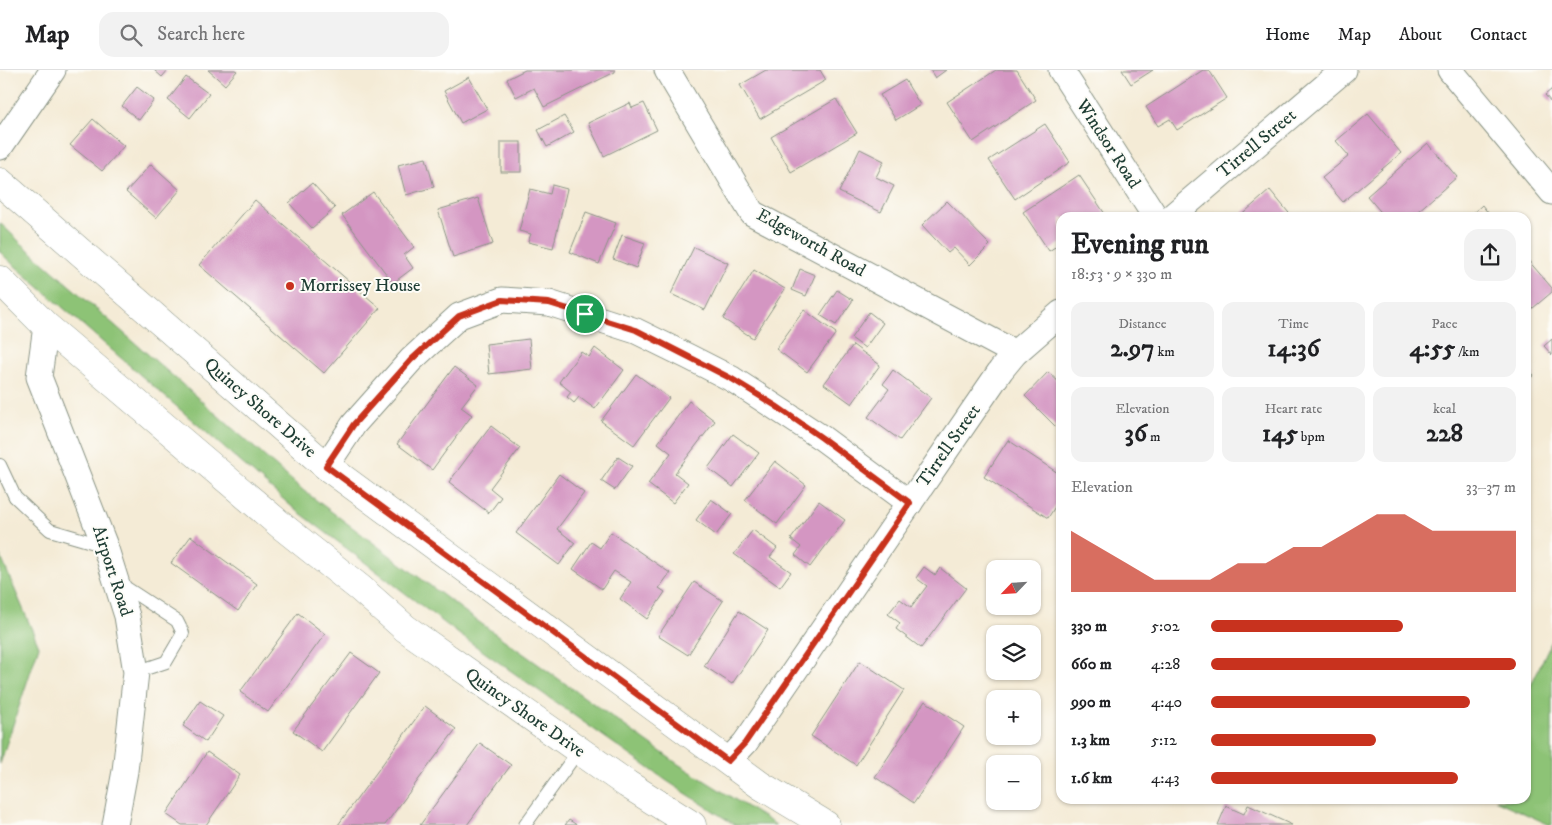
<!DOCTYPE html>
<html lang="en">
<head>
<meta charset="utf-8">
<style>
  body { margin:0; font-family:"IM FELL DW Pica",serif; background:#f2f2f2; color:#202124; height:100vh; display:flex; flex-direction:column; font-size:19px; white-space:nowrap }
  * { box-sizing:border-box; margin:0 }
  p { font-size:16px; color:#757577 }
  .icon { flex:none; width:28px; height:28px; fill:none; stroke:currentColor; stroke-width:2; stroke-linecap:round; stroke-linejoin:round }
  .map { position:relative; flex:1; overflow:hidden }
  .side { position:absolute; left:1056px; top:142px; width:475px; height:592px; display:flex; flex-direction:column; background:#fff; border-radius:15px; box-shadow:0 1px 4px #0004 }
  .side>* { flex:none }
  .needle { width:32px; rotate:245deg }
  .buttons { position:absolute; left:986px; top:490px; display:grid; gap:10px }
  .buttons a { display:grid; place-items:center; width:55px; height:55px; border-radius:10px; background:#fff; box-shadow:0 1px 4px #0004; font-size:25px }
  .pin { position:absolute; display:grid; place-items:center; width:42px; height:42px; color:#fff; margin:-21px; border:2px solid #fff; border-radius:50%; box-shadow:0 1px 5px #0007 }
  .round { display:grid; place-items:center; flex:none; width:52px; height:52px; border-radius:15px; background:#f2f2f2 }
  .summary { display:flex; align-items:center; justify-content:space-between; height:85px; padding:0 15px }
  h1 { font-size:28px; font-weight:700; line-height:38px }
  .metrics { display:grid; grid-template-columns:repeat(3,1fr); gap:8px; height:85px; padding:5px 15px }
  .metrics div { display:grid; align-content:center; border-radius:12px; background:#f2f2f2; text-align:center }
  .metrics b { font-size:25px; font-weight:700 }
  .metrics small { font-size:14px; font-weight:400 }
  .metrics p { font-size:14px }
  .chart { height:140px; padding:10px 15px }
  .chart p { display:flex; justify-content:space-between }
  .chart svg { width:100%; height:90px; margin-top:5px; fill:#c8321e; opacity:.7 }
  ul { padding:0 15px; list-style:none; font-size:16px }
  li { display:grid; grid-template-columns:80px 60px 1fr; align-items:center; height:38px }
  li i { height:12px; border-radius:6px; background:#c8321e }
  header { display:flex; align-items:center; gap:30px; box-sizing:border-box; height:70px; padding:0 25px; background:#fff; border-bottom:1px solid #e0e0e0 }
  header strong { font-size:24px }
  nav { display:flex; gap:28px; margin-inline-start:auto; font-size:18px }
  .search { width:350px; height:45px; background:#f2f2f2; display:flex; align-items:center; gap:12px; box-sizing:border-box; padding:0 18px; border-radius:15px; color:#757577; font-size:19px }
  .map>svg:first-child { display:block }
  .green { fill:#8dc376; stroke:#568055 }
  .building { fill:#d496c2 }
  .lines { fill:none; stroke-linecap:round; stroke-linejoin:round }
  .lane-casing { stroke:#8a9485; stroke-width:14 }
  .street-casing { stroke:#8a9485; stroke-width:27 }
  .secondary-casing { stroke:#8a9485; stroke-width:29 }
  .lane { stroke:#fff; stroke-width:12 }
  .street { stroke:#fff; stroke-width:25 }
  .secondary { stroke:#fff; stroke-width:28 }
  .route-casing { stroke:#fff; stroke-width:10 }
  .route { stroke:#c8321e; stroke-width:6 }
  .poi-dot { fill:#c8321e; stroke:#fdfcf7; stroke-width:2 }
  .labels { text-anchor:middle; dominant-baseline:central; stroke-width:4; stroke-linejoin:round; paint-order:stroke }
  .street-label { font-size:18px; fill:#1f3d34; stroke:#fdfcf7 }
  .poi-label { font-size:18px; fill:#1f3d34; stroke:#fdfcf7; text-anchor:start }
</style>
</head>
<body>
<header>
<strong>Map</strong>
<div class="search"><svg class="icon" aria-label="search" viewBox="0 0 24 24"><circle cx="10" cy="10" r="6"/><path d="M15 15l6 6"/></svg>Search here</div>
<nav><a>Home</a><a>Map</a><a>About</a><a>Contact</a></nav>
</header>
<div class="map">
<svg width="1552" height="755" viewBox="0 0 1552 755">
  <rect width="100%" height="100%" fill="#fdfcf7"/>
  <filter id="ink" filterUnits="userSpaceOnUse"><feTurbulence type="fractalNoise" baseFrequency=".02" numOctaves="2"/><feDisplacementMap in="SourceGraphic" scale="10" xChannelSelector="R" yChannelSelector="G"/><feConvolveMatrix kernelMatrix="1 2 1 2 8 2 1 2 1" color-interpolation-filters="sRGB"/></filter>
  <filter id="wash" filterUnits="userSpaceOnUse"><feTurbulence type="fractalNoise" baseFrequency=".0096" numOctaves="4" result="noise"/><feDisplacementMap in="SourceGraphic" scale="20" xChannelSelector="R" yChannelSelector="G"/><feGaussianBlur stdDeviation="1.12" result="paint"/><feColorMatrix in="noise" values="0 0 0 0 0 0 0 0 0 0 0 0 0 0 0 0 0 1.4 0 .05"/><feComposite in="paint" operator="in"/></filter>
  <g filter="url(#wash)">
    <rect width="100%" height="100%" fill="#f4ebd6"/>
    <g class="green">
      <polygon points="0,153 21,173 304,421 472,547 678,694 776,755 735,755 667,711 460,565 291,436 7,189 0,182"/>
      <polygon points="0,485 39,576 0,694"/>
      <polygon points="1552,570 1552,755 1550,755 1495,730 1526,730 1526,626"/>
    </g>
    <g id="blocks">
      <g class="building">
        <polygon points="154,0 168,0 162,7"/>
        <polygon points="208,0 235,0 237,1 225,15"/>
        <polygon points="525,0 615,0 615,2 544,37 534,18 516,27 507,9"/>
        <polygon points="766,0 820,0 826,10 760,49 740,15"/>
        <polygon points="930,0 946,0 935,8"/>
        <polygon points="996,0 1017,0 1036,30 973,72 947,32"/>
        <polygon points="1122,0 1153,0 1131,14"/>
        <polygon points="1203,0 1209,0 1227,28 1177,60 1170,49 1158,56 1146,37"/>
        <polygon points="186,7 209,24 190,48 168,30"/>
        <polygon points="469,7 487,39 461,53 444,21"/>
        <polygon points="905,10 920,35 896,50 880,25"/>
        <polygon points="137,17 154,30 139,50 122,36"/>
        <polygon points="1552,19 1552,33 1545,25"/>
        <polygon points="836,29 857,63 791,102 771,67"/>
        <polygon points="630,33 632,38 644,33 657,60 604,86 588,53"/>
        <polygon points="1368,44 1401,83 1343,132 1322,108 1349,86 1336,71"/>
        <polygon points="564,46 574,62 547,77 538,60"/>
        <polygon points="93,49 124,76 102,101 70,75"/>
        <polygon points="1045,54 1070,92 1015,129 989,90"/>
        <rect x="501" y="72" width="20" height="30"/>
        <polygon points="1428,73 1457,107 1410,148 1386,148 1367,126"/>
        <polygon points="860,79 884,91 876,107 894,116 881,142 839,122"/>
        <polygon points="426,88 434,117 406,125 398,95"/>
        <polygon points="151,94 180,120 156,148 126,122"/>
        <polygon points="1079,105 1105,144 1100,148 1061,148 1061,173 1049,181 1023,142"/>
        <polygon points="312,113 335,138 312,158 289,133"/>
        <polygon points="552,115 567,119 553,178 528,172 531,164 519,161 530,119 550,124"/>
        <polygon points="1270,120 1293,148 1238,148"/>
        <polygon points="373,122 414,177 404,185 413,198 393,213 342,145"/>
        <polygon points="478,128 493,174 453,187 438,140"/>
        <polygon points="255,130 380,238 324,303 199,195"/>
        <polygon points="947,131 990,175 970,195 954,178 948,183 922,155"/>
        <polygon points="1482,135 1492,148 1468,148"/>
        <polygon points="586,142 616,153 599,194 570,182"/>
        <polygon points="622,165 645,173 636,198 613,189"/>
        <polygon points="694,177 728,193 705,240 671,224"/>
        <polygon points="1527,189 1552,218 1552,222 1526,244"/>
        <polygon points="800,199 815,205 806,226 792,220"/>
        <polygon points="754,200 785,219 753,268 723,249"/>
        <polygon points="837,220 853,230 836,255 820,245"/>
        <polygon points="804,240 836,263 807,302 776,279"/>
        <polygon points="869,242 883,253 865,278 851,268"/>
        <polygon points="529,269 532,299 489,304 486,274"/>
        <polygon points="1552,269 1552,285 1544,276"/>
        <polygon points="853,275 880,295 852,334 824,314"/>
        <polygon points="595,278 624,300 595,339 579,327 574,333 567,327 571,322 559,312 581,282 589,287"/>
        <polygon points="454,297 478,315 461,337 472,345 432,400 397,374"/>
        <polygon points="1526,297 1534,305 1526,312"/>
        <polygon points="893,300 931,328 900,370 868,347 889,319 883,314"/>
        <polygon points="1048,302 1061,314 1061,362 1025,326"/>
        <polygon points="636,304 669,328 634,375 601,351"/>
        <polygon points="689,331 715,351 675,403 688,413 673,433 648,414 671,383 658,373"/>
        <polygon points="491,356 520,378 490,418 501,427 489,443 449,412"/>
        <polygon points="733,364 759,383 733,417 708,398"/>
        <polygon points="1008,370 1061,405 1061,427 1048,448 984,407"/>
        <polygon points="618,387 632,396 615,420 601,411"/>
        <polygon points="775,391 806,415 777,454 745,430"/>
        <polygon points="559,404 584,423 557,459 575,473 559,495 516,463"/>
        <polygon points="711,429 732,444 716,465 696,450"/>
        <polygon points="819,431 845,450 810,497 795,485 801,477 791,469"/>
        <polygon points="753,460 777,478 770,487 791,502 780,517 734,484"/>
        <polygon points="611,462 670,503 659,518 665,522 647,549 620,529 631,512 614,501 602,519 573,499 591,472 600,478"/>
        <polygon points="191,466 257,514 238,541 171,493"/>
        <polygon points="924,497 935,505 940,498 966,518 921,578 896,559 900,553 888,544 900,529 911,537 927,516 916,508"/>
        <polygon points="694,512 723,531 688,585 658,566"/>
        <polygon points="739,541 768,560 732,614 704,596"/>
        <polygon points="298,543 325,564 268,642 240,622"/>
        <polygon points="351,583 379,603 322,682 293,661"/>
        <polygon points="860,591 904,620 856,695 811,666"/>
        <polygon points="200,631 223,646 206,672 183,656"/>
        <polygon points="925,631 964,657 914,733 875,707"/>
        <polygon points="425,636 456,659 385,755 338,755"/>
        <polygon points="480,673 511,695 467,755 420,755"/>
        <polygon points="207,682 240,705 206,755 182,755 166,744"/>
        <polygon points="1248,735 1292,755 1218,755 1226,736 1244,744"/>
        <polygon points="569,750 577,755 565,755"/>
      </g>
    </g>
  </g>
  <g filter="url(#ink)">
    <use href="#blocks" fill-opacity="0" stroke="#8a9485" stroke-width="1"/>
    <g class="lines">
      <g class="lane-casing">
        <g id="lane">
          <polyline points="0,395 15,427 50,460 105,476"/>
          <polyline points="119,513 177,551 183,563 166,592 136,602"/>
          <polyline points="525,755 579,680"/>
        </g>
      </g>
      <g class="street-casing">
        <g id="street">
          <polyline points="667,0 752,143 1015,283"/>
          <polyline points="1061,0 1156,148"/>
          <polyline points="1450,0 1552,122"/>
          <polyline points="0,77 53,0"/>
          <polyline points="1170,148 1344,0"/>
          <polyline points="46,256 39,307 105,476 127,546 136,602 125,701 115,755"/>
          <polyline points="326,396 354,354 411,290 459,246 502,230 549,233 636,261 689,287 732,309 775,337 822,368 910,433"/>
          <polyline points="728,691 745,673 752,663 1001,300 1015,283 1061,243"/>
        </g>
      </g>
      <g class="secondary-casing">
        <g id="secondary">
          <polyline points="0,112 326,396 760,715 826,755"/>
          <polyline points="0,210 46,256 283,457 361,519 405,558 627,714 692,755"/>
        </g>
      </g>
      <use href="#lane" class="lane"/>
      <use href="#street" class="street"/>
      <use href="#secondary" class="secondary"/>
    </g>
  </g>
  <g class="lines" filter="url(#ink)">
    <g class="route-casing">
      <polygon id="route" points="502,230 549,233 636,260 689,287 732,309 776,336 822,368 910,433 745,673 728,691 326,396 354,354 411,290 459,246"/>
    </g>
    <use href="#route" class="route"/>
  </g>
  <circle class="poi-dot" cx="290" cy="216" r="5"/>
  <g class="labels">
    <g class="street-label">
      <text transform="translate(1108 74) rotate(57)">Windsor Road</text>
      <text transform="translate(1257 74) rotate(-40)">Tirrell Street</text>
      <text transform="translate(811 173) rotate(29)">Edgeworth Road</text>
      <text transform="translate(260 338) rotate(41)">Quincy Shore Drive</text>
      <text transform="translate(949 376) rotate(-55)">Tirrell Street</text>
      <text transform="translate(112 501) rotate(72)">Airport Road</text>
      <text transform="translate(525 643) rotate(35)">Quincy Shore Drive</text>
    </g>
    <g class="poi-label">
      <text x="300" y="216">Morrissey House</text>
    </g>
  </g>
</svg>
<div class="buttons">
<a><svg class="needle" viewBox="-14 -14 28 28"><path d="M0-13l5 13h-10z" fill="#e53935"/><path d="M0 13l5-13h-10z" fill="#757577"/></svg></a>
<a><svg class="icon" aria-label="layers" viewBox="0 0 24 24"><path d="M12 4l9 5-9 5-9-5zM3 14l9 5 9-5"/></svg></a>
<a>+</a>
<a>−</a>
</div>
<div class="pin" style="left:585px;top:244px;background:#1e9e55"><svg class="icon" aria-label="arrive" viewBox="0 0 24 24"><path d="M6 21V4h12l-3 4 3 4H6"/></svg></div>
<section class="side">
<div class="summary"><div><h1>Evening run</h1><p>18:53 · 9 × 330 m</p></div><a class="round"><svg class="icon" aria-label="share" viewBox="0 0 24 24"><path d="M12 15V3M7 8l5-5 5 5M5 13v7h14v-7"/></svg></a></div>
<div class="metrics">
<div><p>Distance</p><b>2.97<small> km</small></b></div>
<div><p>Time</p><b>14:36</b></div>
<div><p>Pace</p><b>4:55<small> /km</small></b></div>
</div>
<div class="metrics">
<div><p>Elevation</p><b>36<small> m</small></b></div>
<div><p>Heart rate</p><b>145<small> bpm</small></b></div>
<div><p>kcal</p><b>228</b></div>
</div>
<div class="chart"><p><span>Elevation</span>33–37 m</p>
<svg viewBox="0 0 160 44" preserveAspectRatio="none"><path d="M0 44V14L10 22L20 30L30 38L40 38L50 38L60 30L70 30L80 22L90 22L100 14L110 6L120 6L130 14L140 14L150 14L160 14V44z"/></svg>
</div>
<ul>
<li><b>330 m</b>5:02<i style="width:63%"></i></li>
<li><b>660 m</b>4:28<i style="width:100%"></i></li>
<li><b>990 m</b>4:40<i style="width:85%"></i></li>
<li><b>1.3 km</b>5:12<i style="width:54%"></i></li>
<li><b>1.6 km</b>4:43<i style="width:81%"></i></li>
</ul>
</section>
</div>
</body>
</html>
